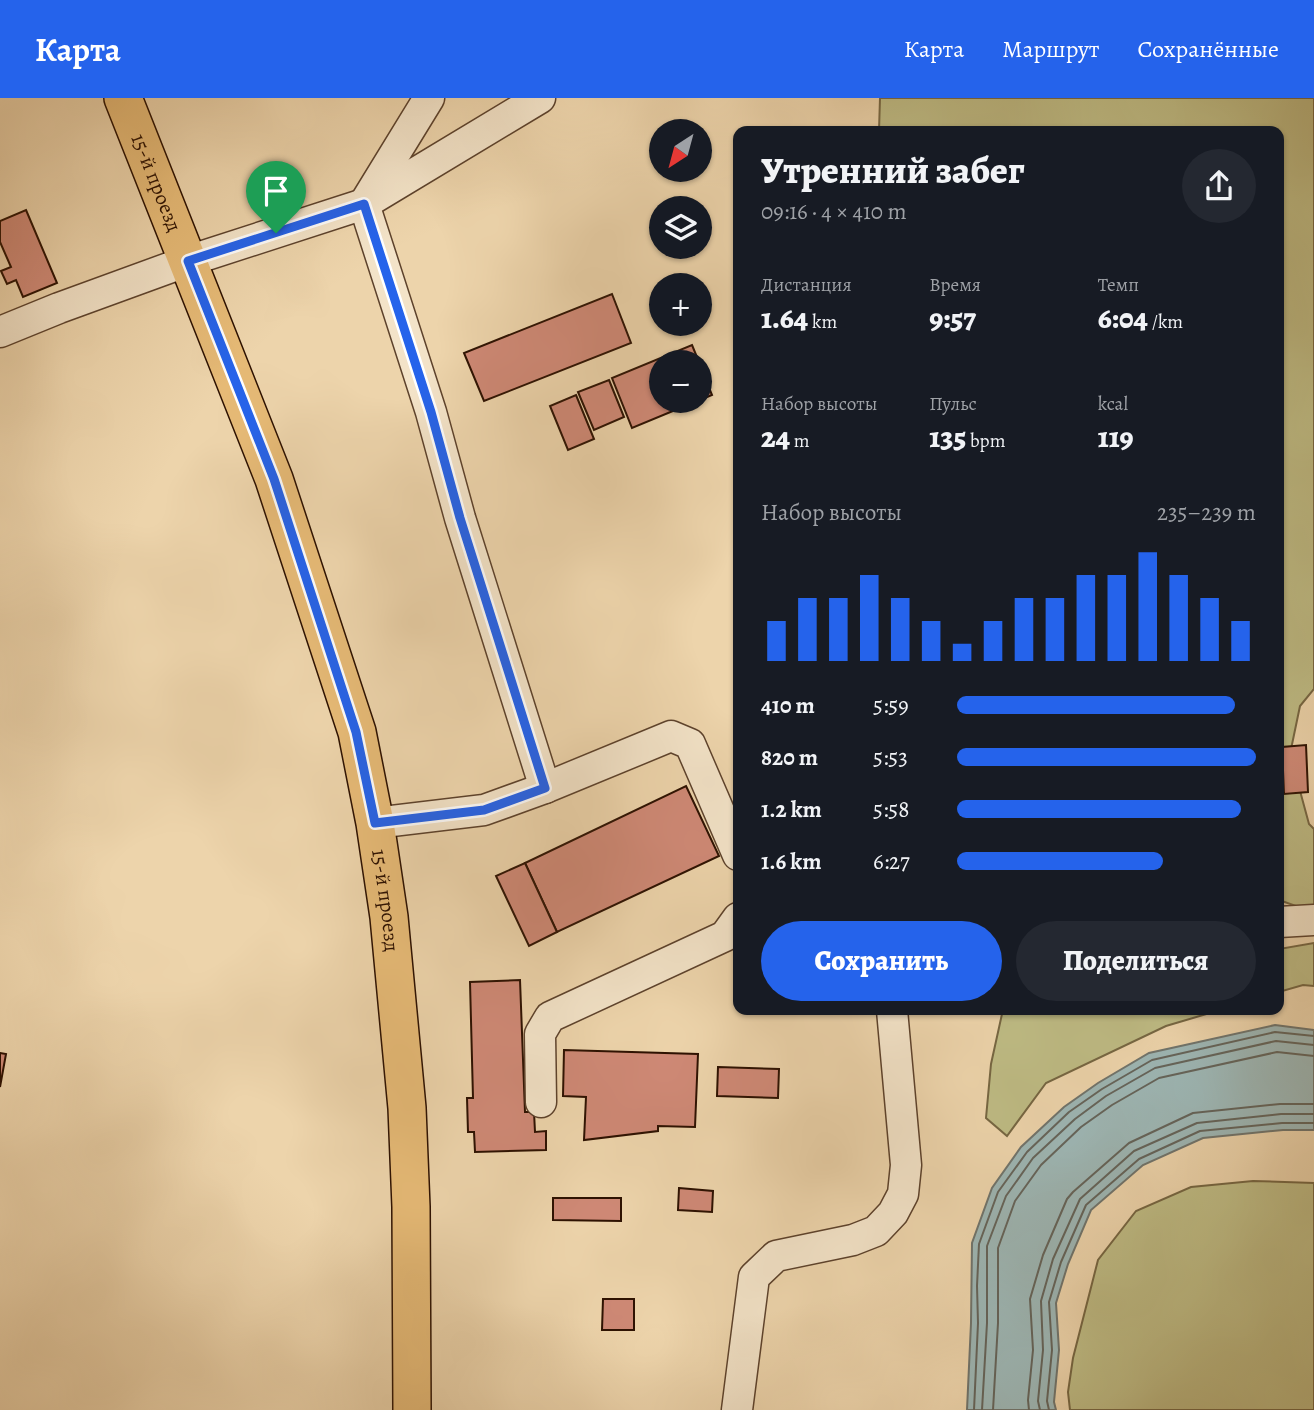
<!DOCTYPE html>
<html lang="ru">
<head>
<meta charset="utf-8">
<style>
  body { margin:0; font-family:Alegreya,serif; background:#242831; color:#f1f3f6; height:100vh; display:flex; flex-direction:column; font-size:26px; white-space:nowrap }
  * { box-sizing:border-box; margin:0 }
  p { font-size:23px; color:#9ea1a6 }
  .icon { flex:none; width:38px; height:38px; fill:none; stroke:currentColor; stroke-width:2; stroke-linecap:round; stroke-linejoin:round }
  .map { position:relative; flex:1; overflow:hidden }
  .sheet { position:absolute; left:733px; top:28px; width:551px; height:889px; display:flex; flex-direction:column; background:#171b24; border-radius:14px; box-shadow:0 2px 5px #0004 }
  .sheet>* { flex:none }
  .needle { width:46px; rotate:216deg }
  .tools { position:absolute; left:649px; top:21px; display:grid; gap:14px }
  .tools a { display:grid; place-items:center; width:63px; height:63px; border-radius:50%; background:#171b24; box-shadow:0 2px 5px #0004; font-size:35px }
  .pin { position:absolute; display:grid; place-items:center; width:60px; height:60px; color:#fff; margin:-72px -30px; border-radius:50% 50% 50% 0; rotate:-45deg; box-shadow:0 0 7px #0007 }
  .pin .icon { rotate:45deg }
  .round { display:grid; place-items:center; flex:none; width:74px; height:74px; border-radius:37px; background:#242831 }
  .headline { display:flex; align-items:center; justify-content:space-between; height:119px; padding:0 28px }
  h1 { font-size:38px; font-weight:800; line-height:52px }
  .metrics { display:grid; grid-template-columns:repeat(3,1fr); gap:10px; height:119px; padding:7px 28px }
  .metrics div { display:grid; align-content:center }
  .metrics b { font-size:30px; font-weight:800 }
  .metrics small { font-size:19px; font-weight:400 }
  .metrics p { font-size:19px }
  .chart { height:196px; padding:14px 28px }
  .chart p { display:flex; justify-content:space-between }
  .chart svg { width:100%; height:126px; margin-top:7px; stroke:#2563eb; stroke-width:6 }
  .action { display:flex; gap:14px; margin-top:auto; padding:14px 28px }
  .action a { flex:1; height:80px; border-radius:42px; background:#2563eb; color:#fff; font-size:28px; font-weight:800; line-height:80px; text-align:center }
  .action a+a { background:#242831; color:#f1f3f6 }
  ul { padding:0 28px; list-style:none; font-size:23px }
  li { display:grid; grid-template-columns:112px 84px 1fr; align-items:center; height:52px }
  li i { height:18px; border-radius:9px; background:#2563eb }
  header { display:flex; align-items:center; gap:42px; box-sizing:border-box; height:98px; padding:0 35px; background:#2563eb; color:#fff }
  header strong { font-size:33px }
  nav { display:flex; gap:38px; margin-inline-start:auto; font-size:24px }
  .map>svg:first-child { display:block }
  .green { fill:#bebb84; stroke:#766642; stroke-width:2 }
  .water { fill:#9db6b4; stroke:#70746c; stroke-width:2 }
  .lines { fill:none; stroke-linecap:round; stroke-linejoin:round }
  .shore { stroke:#65645a; stroke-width:2 }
  .building { fill:#cf8976; stroke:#2d1101; stroke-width:2 }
  .minor-casing { stroke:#5d422c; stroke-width:33 }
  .major-casing { stroke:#2d1101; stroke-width:40 }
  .minor { stroke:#f3e3c8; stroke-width:30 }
  .major { stroke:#e6ba76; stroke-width:37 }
  .route-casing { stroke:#fff; stroke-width:14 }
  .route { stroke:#2563eb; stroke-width:9 }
  .labels { text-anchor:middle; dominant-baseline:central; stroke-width:7; stroke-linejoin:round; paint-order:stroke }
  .street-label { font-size:21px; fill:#2d1101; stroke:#f3e3c8 }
</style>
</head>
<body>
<header>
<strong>Карта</strong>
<nav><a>Карта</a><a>Маршрут</a><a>Сохранённые</a></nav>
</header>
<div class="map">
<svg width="1314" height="1312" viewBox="0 0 1314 1312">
  <rect width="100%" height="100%" fill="#edd4ab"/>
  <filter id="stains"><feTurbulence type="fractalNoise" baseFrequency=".00286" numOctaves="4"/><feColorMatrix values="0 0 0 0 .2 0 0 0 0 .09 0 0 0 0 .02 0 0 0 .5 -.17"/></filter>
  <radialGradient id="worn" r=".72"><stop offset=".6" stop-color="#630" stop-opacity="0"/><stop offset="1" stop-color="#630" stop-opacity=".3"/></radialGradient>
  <g class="green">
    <polygon points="880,0 1314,0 1314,591 1300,608 1290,656 1309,726 1314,731 1314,809 1307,812 1279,802 1279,33 879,33"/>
    <polygon points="1314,845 1314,888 1303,887 1279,894 1279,851"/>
    <polygon points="1014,912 1220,912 1166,928 1046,985 1007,1038 986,1020 991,966 1002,916"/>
    <polygon points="1253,1083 1314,1085 1314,1312 1070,1312 1068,1294 1073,1260 1098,1162 1136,1113 1191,1089"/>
  </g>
  <polygon class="water" points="1275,927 1314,932 1314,1032 1283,1032 1203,1040 1143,1067 1091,1112 1068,1166 1056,1205 1059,1252 1054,1304 1056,1312 967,1312 971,1225 972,1145 992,1090 1021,1049 1064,1009 1098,985 1149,955"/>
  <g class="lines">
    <g class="shore">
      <polyline points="974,1312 978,1225 977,1188 979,1146 998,1094 1027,1054 1069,1014 1102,991 1152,962 1275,934 1314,938"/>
      <polyline points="982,1312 987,1225 987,1148 1006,1098 1033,1060 1075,1021 1106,998 1155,970 1276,943 1314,947"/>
      <polyline points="993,1312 998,1225 998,1150 1015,1103 1041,1067 1081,1029 1112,1007 1159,980 1277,954 1314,958"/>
      <polyline points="1029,1312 1028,1302 1033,1252 1030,1201 1043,1157 1067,1101 1073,1094 1129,1045 1193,1015 1280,1006 1314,1006"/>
      <polyline points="1040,1312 1038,1303 1043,1252 1041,1203 1053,1161 1080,1101 1134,1053 1197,1025 1281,1016 1314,1016"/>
      <polyline points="1049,1312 1047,1303 1052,1252 1049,1204 1061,1164 1086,1107 1139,1061 1200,1033 1282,1025 1314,1025"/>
    </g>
  </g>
  <g class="building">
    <polygon points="26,112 57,185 23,199 16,182 7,186 1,173 11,169 0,144 0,123"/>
    <polygon points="612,196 631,245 484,303 464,255"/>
    <polygon points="692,247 699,264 662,264 662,303 697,303 632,330 612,280"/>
    <polygon points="700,268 712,297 700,302"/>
    <polygon points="609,282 624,319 594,332 578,294"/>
    <polygon points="576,297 594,341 568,352 550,308"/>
    <polygon points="1306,647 1308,694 1284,696 1282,649"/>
    <polygon points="686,688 719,758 557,834 525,765"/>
    <polygon points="525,765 557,834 529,848 496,778"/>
    <polygon points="520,882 525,1014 534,1014 535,1034 546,1033 546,1052 475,1054 474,1034 468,1034 467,1000 473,1000 470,884"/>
    <polygon points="564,952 698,956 695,1029 658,1028 658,1033 584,1042 586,999 563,998"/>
    <polygon points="0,955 6,956 0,989"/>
    <polygon points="718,969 779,971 778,1000 717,998"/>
    <polygon points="679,1090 713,1093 712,1114 678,1112"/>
    <polygon points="553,1100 621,1100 621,1123 553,1122"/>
    <polygon points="603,1201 634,1201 634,1232 602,1232"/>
  </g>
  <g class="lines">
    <g class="minor-casing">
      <g id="minor">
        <polyline points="429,0 364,106 431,314 460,420 545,690"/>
        <polyline points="0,234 59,210 188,163 364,106 540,0"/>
        <polyline points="375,725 484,712 545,690 671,638 690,646 738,757"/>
        <polyline points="1279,824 1314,822"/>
        <polyline points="541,1004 540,936 550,919 725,838 738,820"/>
        <polyline points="737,1312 754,1179 776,1158 853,1142 876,1133 893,1115 903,1096 906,1067 892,912"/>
      </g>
    </g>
    <g class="major-casing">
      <g id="major">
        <path id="s1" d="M123,0L274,381L357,634L375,725L389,819L407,1010L411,1109L412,1312"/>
      </g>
    </g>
    <use href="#minor" class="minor"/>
    <use href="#major" class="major"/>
  </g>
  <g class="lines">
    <g class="route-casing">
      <polygon id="route" points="364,106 431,314 460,420 545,690 484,712 375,725 356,634 274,381 188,163"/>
    </g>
    <use href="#route" class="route"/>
  </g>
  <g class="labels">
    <g class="street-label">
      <text stroke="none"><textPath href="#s1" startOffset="91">15-й проезд</textPath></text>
      <text stroke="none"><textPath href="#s1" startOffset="847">15-й проезд</textPath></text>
    </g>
  </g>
  <rect width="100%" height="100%" filter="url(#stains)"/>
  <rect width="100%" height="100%" fill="url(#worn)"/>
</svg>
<div class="tools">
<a><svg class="needle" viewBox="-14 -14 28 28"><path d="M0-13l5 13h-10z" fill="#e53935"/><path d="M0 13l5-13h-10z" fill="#9ea1a6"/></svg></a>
<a><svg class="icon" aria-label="layers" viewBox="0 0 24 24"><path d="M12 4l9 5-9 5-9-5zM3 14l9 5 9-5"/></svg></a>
<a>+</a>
<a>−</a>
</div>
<div class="pin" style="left:276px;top:135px;background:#1e9e55"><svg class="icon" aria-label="arrive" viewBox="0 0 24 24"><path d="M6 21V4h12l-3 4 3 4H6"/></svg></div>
<section class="sheet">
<div class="headline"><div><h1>Утренний забег</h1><p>09:16 · 4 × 410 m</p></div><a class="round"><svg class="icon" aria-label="share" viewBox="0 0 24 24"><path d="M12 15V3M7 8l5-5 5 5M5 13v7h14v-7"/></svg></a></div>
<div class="metrics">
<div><p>Дистанция</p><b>1.64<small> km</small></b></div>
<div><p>Время</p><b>9:57</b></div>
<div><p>Темп</p><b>6:04<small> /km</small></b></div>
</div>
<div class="metrics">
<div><p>Набор высоты</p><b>24<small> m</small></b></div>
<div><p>Пульс</p><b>135<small> bpm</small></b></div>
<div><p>kcal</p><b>119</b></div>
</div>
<div class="chart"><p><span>Набор высоты</span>235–239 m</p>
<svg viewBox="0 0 160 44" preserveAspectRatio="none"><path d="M5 44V30M15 44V22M25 44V22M35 44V14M45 44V22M55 44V30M65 44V38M75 44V30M85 44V22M95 44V22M105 44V14M115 44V14M125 44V6M135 44V14M145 44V22M155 44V30"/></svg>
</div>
<ul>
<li><b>410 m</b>5:59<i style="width:93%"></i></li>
<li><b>820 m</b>5:53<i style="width:100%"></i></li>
<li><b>1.2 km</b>5:58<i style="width:95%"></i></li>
<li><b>1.6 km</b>6:27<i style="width:69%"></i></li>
</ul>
<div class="action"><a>Сохранить</a><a>Поделиться</a></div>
</section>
</div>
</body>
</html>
